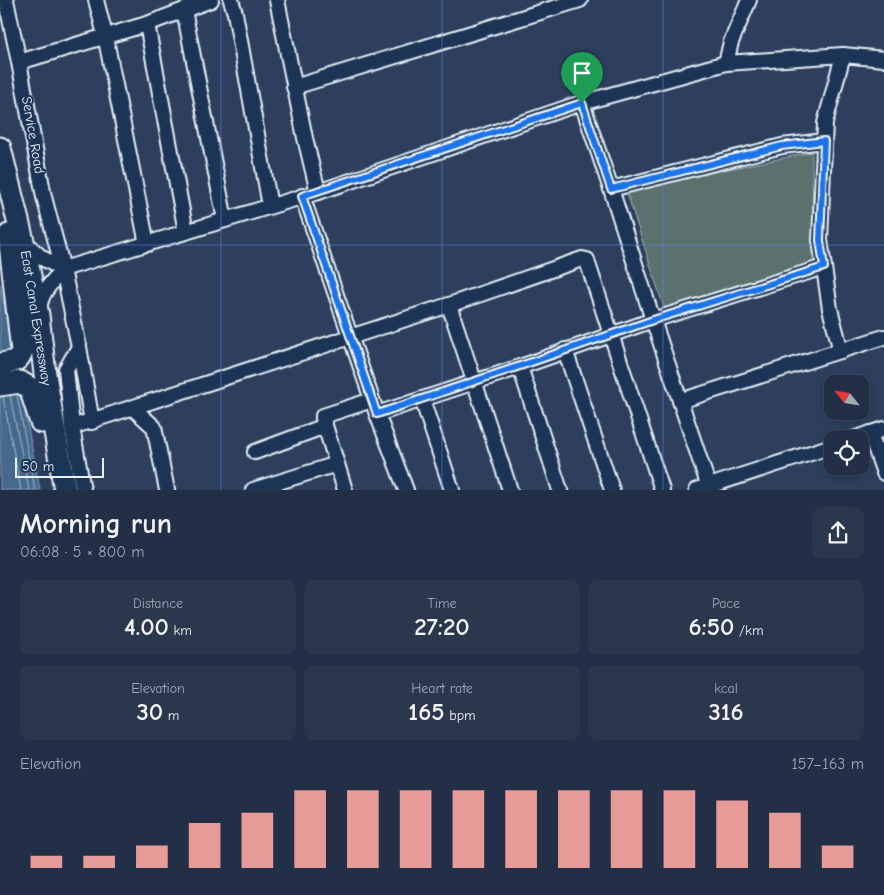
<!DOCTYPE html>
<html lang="en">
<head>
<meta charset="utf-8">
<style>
  body { margin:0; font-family:"Comic Neue",sans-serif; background:#2a374d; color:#f1f3f6; height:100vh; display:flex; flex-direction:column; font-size:19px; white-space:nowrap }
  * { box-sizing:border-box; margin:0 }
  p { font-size:16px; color:#a2a9b3 }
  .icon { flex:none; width:28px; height:28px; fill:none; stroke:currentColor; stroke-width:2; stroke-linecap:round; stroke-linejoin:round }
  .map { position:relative; height:490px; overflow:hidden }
  .panel { display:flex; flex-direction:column; background:#222f46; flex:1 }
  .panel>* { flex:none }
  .needle { width:32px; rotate:300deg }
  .controls { position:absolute; left:824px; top:375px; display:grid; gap:10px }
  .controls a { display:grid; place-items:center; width:45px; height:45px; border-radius:10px; background:#222f46; box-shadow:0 2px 8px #0003,0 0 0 1px #3f4a5f; font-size:25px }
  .scale { position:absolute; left:15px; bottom:12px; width:89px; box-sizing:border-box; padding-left:5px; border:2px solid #e8f1f8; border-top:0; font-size:14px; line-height:18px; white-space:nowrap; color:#e8f1f8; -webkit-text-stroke:4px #1d3557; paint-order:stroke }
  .pin { position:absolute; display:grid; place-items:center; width:42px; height:42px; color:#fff; margin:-51px -21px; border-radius:50% 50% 50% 0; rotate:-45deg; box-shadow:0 0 5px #0007 }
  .pin .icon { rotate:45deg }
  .round { display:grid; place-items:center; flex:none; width:52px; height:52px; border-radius:10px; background:#2a374d }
  .head { display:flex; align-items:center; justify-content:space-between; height:85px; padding:0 20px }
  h1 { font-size:28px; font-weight:800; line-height:38px }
  .metrics { display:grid; grid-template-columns:repeat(3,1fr); gap:8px; height:85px; padding:5px 20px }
  .metrics div { display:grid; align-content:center; border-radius:10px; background:#2a374d; text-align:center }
  .metrics b { font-size:25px; font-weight:800 }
  .metrics small { font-size:14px; font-weight:400 }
  .metrics p { font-size:14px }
  .chart { height:140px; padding:10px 20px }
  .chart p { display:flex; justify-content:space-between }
  .chart svg { width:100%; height:90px; margin-top:5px; stroke:#e69b98; stroke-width:6 }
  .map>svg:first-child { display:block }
  .green { fill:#5a716d; stroke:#a1b1b2 }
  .water { fill:#44688b; stroke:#869fb7 }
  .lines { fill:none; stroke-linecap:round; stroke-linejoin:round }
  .shore { stroke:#a6bacc; stroke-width:1 }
  .street-casing { stroke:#e8f1f8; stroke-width:18 }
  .primary-casing { stroke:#e8f1f8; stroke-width:25 }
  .street { stroke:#1d3557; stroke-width:14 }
  .primary { stroke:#1d3557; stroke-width:21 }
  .route-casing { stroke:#fff; stroke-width:10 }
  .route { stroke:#1a73e8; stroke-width:6 }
  .grid { fill:none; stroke:#6487e3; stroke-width:1; stroke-opacity:0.55 }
  .labels { text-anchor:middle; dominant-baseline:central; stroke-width:4; stroke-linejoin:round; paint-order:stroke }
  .street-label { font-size:14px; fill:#e8f1f8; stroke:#1d3557 }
</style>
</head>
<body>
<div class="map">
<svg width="884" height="490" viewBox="0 0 884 490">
  <rect width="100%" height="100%" fill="#2d3f5d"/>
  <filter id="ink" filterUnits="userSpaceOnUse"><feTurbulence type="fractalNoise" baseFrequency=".02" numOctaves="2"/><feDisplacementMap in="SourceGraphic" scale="10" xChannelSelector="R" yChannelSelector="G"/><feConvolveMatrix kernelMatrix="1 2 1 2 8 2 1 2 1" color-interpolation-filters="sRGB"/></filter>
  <g filter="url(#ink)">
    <polygon class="green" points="812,152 813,262 664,308 626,190"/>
    <polygon class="water" points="0,284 40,490 0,490"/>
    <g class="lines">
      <g class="shore">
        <polyline points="10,395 29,490"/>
        <polyline points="17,395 35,490"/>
        <polyline points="3,397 21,490"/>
      </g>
      <g class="street-casing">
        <g id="street">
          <polyline points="6,0 19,62 44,197 63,269 79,347 92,422"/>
          <polyline points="96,0 105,35 147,244"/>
          <polyline points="231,0 235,13 270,206"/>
          <polyline points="277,0 305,138 318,192"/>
          <polyline points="184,10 225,220"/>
          <polyline points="147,24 186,232"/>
          <polyline points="19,62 147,24 211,0"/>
          <polyline points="726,63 731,42 749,0"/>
          <polyline points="294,87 580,0"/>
          <polyline points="582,103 611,189"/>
          <polyline points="302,196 377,414 406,490"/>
          <polyline points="23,241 42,258 63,269"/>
          <polyline points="824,267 653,320 611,189 782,146 824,141"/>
          <polyline points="449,305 510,490"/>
          <path d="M39,309C41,292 52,282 63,269L318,192L578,104L726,63L843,55"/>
          <polyline points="79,347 66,369 72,427 83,490"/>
          <polyline points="565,350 612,490"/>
          <polyline points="841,351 830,309 820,240 825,123 843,55 884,59"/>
          <polyline points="520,367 560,490"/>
          <polyline points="422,399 452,490"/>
          <polyline points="680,401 884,337"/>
          <polyline points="133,408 154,427 167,490"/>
          <polyline points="377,414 520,367 653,320 710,490"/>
          <polyline points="72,427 449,305 582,259 587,260 588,264 662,490"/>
          <polyline points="870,433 884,473"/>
          <polyline points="853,439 884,429"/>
          <polyline points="255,452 325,426"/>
          <polyline points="253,490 337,464"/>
          <polyline points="345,490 323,419 323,416 372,400"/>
          <polyline points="697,490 832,446"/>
        </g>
      </g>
      <g class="primary-casing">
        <g id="primary">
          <polyline points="0,148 23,241 38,315 45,374 65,490"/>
          <path d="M0,364C11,362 18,363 22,351L9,235"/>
          <polyline points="0,385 20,382 30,388 41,422"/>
        </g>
      </g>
      <use href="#street" class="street"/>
      <use href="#primary" class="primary"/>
    </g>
  </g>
  <g class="lines" filter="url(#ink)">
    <g class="route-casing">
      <polygon id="route" points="582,103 611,189 782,146 824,141 820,240 824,267 653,320 520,366 377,414 302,196"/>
    </g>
    <use href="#route" class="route"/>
  </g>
  <path class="grid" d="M221,0V490M442,0V490M663,0V490M0,245H884"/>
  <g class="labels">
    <g class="street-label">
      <text transform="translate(33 135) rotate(80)">Service Road</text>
      <text transform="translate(36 318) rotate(81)">East Canal Expressway</text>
    </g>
  </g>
</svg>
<div class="controls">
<a><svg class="needle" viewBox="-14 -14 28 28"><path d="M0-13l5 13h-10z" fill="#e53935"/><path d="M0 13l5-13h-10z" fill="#a2a9b3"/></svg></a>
<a><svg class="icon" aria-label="locate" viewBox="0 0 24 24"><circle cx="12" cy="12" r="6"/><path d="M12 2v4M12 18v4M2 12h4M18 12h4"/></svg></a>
</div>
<div class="scale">50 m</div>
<div class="pin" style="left:582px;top:103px;background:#1e9e55"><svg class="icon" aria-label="arrive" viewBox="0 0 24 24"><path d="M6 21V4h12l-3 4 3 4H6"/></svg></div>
</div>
<section class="panel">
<div class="head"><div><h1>Morning run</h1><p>06:08 · 5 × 800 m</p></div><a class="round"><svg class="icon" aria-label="share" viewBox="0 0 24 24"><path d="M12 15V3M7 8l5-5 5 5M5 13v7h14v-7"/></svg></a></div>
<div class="metrics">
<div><p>Distance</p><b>4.00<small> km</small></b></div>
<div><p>Time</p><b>27:20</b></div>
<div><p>Pace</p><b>6:50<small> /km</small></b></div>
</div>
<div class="metrics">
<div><p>Elevation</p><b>30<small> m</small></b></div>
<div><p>Heart rate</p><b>165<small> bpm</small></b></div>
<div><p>kcal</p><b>316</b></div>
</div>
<div class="chart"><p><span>Elevation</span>157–163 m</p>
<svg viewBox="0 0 160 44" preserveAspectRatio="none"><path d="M5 44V38M15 44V38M25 44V33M35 44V22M45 44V17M55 44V6M65 44V6M75 44V6M85 44V6M95 44V6M105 44V6M115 44V6M125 44V6M135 44V11M145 44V17M155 44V33"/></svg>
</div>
</section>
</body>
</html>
